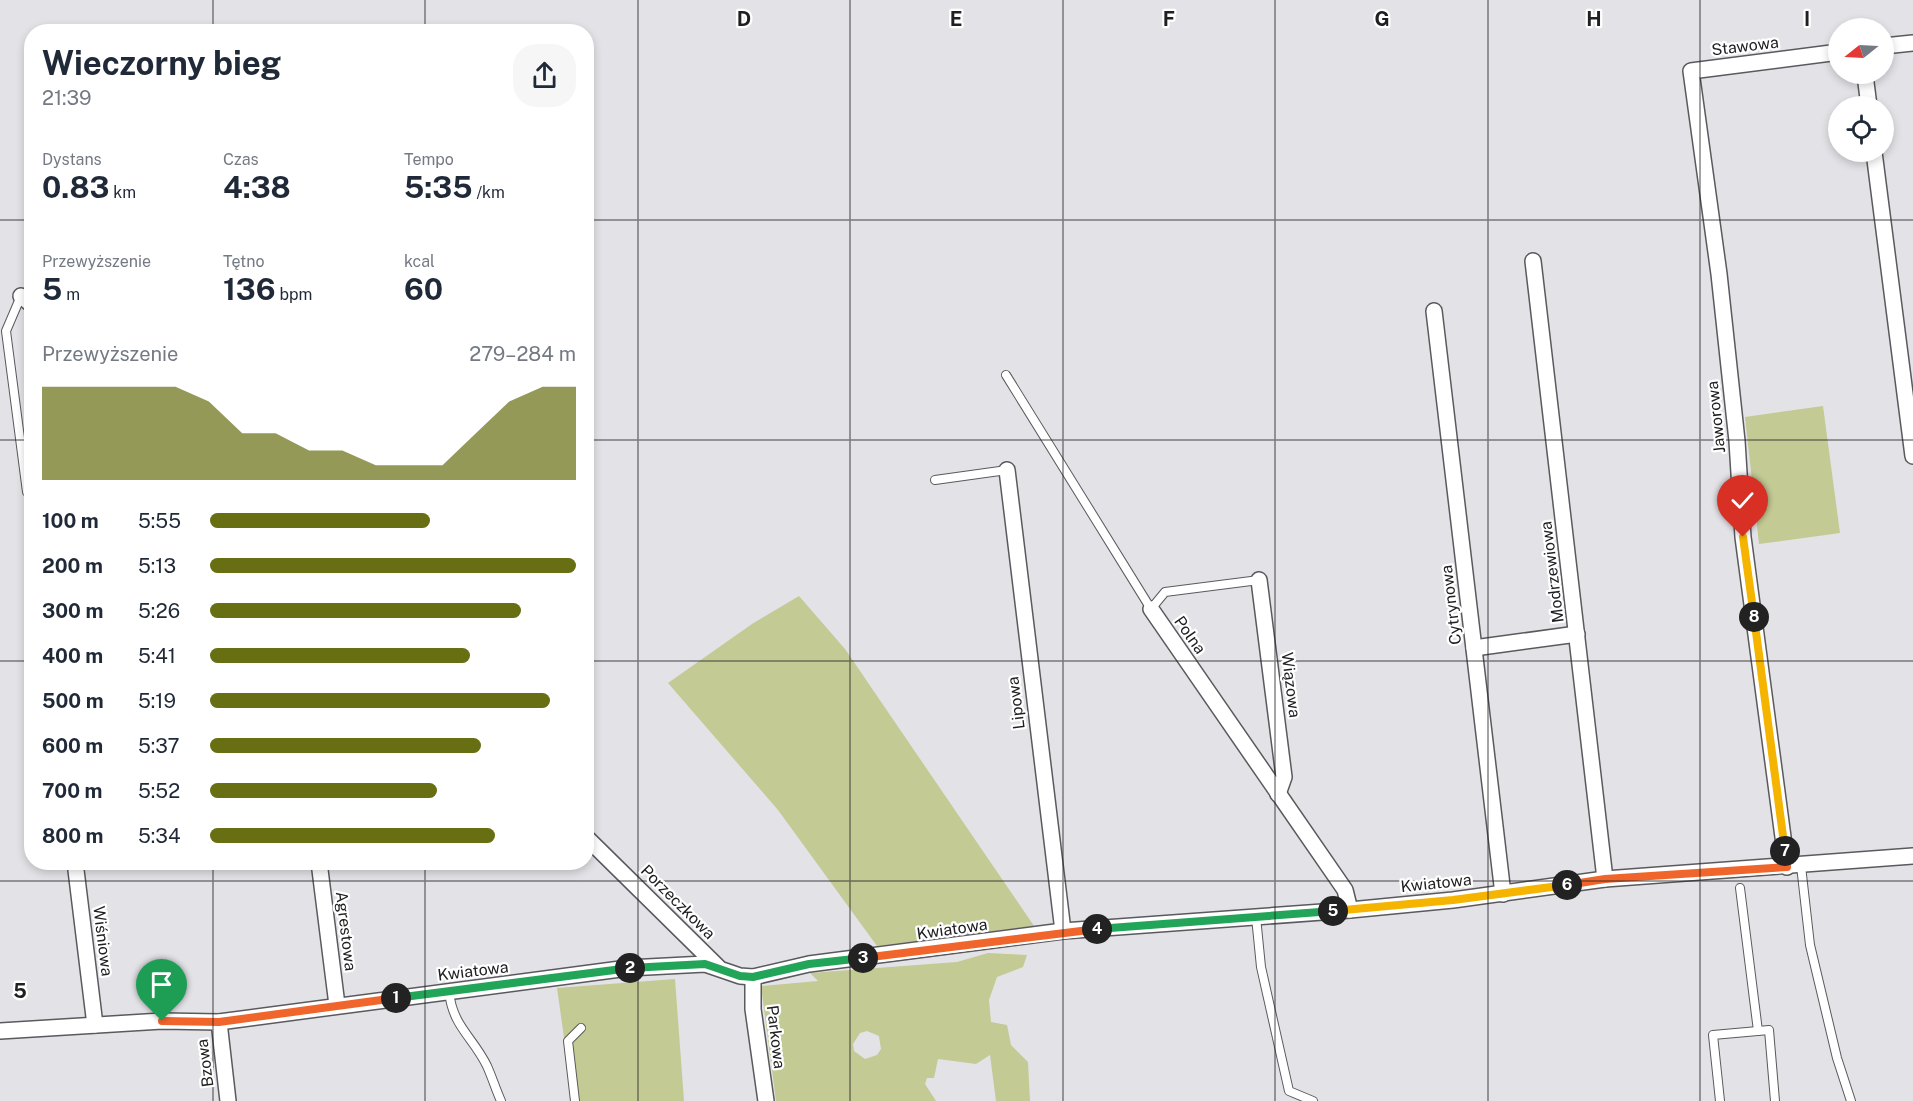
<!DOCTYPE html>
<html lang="pl">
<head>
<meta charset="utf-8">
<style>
  body { margin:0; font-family:"Public Sans",sans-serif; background:#f6f6f7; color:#1f2937; height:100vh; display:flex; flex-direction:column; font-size:22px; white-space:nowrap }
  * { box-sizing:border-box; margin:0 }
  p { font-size:20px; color:#747a83 }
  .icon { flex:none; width:33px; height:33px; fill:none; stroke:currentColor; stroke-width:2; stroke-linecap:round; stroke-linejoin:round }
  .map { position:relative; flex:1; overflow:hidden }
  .sheet { position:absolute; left:24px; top:24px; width:570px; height:846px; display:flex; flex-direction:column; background:#fff; border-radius:24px; box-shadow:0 3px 9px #0003 }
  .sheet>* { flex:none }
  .needle { width:39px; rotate:252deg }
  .fabs { position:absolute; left:1828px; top:18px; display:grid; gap:12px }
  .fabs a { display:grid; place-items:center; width:66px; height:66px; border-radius:50%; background:#fff; box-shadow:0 3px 9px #0003; font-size:30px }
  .pin { position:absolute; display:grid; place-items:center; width:51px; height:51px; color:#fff; margin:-62px -26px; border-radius:50% 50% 50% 0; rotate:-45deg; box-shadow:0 0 6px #0007 }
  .pin .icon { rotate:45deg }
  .km { position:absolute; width:30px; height:30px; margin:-15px; border-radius:50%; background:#222; color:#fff; font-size:16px; line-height:30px; text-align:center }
  .round { display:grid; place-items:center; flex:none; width:63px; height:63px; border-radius:24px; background:#f6f6f7 }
  .headline { display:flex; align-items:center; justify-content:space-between; height:102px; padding:0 18px }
  h1 { font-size:33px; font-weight:700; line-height:45px }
  .figures { display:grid; grid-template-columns:repeat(3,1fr); gap:9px; height:102px; padding:6px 18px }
  .figures div { display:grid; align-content:center }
  .figures b { font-size:30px; font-weight:700 }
  .figures small { font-size:16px; font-weight:400 }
  .figures p { font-size:16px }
  .chart { height:168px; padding:12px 18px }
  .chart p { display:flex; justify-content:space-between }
  .chart svg { width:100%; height:108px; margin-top:6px; fill:#686e12; opacity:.7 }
  ul { padding:0 18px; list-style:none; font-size:20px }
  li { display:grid; grid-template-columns:96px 72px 1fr; align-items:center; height:45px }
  li i { height:15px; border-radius:8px; background:#686e12 }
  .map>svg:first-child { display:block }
  .green { fill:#c3ca94; fill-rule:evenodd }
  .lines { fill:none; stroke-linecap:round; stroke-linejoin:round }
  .lane-casing { stroke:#5a595d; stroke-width:10 }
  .street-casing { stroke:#5a595d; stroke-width:18 }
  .lane { stroke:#fff; stroke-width:8 }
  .street { stroke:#fff; stroke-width:15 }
  .split-1-casing { stroke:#fff; stroke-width:12 }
  .split-2-casing { stroke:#fff; stroke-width:12 }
  .split-3-casing { stroke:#fff; stroke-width:12 }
  .split-4-casing { stroke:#fff; stroke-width:12 }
  .split-5-casing { stroke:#fff; stroke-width:12 }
  .split-6-casing { stroke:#fff; stroke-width:12 }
  .split-7-casing { stroke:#fff; stroke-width:12 }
  .split-8-casing { stroke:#fff; stroke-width:12 }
  .split-9-casing { stroke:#fff; stroke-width:12 }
  .split-1 { stroke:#f0652b; stroke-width:8 }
  .split-2 { stroke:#22a559; stroke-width:8 }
  .split-3 { stroke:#22a559; stroke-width:8 }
  .split-4 { stroke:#f0652b; stroke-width:8 }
  .split-5 { stroke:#22a559; stroke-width:8 }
  .split-6 { stroke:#f5b400; stroke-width:8 }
  .split-7 { stroke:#f0652b; stroke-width:8 }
  .split-8 { stroke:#f5b400; stroke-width:8 }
  .split-9 { stroke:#f5b400; stroke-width:8 }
  .grid { fill:none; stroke:#202022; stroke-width:1.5; stroke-opacity:0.55 }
  .labels { text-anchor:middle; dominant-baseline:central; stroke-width:4.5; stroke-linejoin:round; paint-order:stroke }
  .street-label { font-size:16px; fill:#202022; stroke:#fff }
  .grid-label { font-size:20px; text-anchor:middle; font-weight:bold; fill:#202022; stroke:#fff; stroke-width:4.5; stroke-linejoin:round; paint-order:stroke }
</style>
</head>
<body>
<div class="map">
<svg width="1913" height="1101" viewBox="0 0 1913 1101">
  <rect width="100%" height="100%" fill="#e3e2e7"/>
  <g class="green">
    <polygon points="1823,406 1840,533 1759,544 1745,417"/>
    <polygon points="799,596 845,649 1034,926 877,946 778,810 668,683 752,624"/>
    <path d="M988,953L1027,955L1023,967L997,977L989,1000L991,1022L1007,1025L1011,1045L1028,1062L1030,1101H996L990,1055L976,1064L938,1059L934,1078H927L925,1084L936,1101H776L761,986L818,981L810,973L957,962ZM867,1031L879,1036L881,1049L877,1055L865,1059L854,1051L853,1044L860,1033Z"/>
    <polygon points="675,979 684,1101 573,1101 557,988"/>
  </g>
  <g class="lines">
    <g class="lane-casing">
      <g id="lane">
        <polyline points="21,296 6,331 27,492"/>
        <polyline points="1006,375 1151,609 1165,592 1259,580"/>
        <polyline points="935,480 1007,470"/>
        <polyline points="1801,866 1810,945 1837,1058 1851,1101"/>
        <polyline points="1740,888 1758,1031"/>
        <polyline points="1256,917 1261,967 1289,1091 1313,1101"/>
        <path d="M449,992C453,1027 473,1037 487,1066C492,1077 496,1090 501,1101"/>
        <polyline points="575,1101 568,1041 581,1028"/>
        <polyline points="1720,1101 1713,1035 1769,1030 1775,1101"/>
      </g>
    </g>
    <g class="street-casing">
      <g id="street">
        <polyline points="1884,46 1913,43"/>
        <polyline points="1865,75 1869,106"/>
        <polyline points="1874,152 1913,456"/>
        <polyline points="1533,261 1605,879"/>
        <polyline points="21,296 32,305"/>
        <polyline points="1434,311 1503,894"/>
        <polyline points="1007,470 1063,931"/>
        <polyline points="1259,580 1284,777 1278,794"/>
        <polyline points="1151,609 1345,890 1350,910"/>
        <polyline points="1474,648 1577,634"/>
        <polyline points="586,837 718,967"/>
        <polyline points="75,862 95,1025"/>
        <polyline points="319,862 337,1005"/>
        <polyline points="1787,867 1743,537 1737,441 1719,274 1691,71 1839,52"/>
        <polyline points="753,977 753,1009 766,1101"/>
        <polyline points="219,1022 228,1101"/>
        <polyline points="0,1031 162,1021 219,1022 628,968 705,964 740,976 753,977 809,964 1063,931 1350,910 1453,900 1605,879 1913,856"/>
      </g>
    </g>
    <use href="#lane" class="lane"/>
    <use href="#street" class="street"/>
  </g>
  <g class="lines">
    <g class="split-1-casing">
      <polyline id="split-1" points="162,1021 219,1022 396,998"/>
    </g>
    <g class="split-2-casing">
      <polyline id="split-2" points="396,998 630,968"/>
    </g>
    <g class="split-3-casing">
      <polyline id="split-3" points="630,968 705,964 740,976 753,977 809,964 863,958"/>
    </g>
    <g class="split-4-casing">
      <polyline id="split-4" points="863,958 1097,929"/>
    </g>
    <g class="split-5-casing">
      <polyline id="split-5" points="1097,929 1333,911"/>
    </g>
    <g class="split-6-casing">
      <polyline id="split-6" points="1333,911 1453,900 1567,885"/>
    </g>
    <g class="split-7-casing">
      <polyline id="split-7" points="1567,885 1605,879 1787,867 1785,851"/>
    </g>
    <g class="split-8-casing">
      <polyline id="split-8" points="1754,617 1785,851"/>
    </g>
    <g class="split-9-casing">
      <polyline id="split-9" points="1743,537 1754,617"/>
    </g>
    <use href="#split-1" class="split-1"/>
    <use href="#split-2" class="split-2"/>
    <use href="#split-3" class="split-3"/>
    <use href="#split-4" class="split-4"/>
    <use href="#split-5" class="split-5"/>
    <use href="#split-6" class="split-6"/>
    <use href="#split-7" class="split-7"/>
    <use href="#split-8" class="split-8"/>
    <use href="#split-9" class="split-9"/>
  </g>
  <path class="grid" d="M213,0V32M425,0V32M638,0V1101M850,0V1101M1063,0V1101M1275,0V1101M1488,0V1101M1700,0V1101M0,220H32M586,220H1913M0,440H32M586,440H1913M0,661H32M586,661H1913M213,862V1101M425,862V1101M0,881H1913"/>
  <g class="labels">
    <g class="street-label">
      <text transform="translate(1745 46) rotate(-7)">Stawowa</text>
      <text transform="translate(1716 417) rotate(-96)">Jaworowa</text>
      <text transform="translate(1552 572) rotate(-97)">Modrzewiowa</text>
      <text transform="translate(1451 605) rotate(-97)">Cytrynowa</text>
      <text transform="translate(1190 635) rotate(55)">Polna</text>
      <text transform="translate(1291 685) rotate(83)">Wiązowa</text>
      <text transform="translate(1016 703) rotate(-97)">Lipowa</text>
      <text transform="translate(1436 883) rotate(-6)">Kwiatowa</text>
      <text transform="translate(678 902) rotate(45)">Porzeczkowa</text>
      <text transform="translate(952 929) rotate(-8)">Kwiatowa</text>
      <text transform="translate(346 931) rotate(83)">Agrestowa</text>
      <text transform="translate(103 941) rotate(83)">Wiśniowa</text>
      <text transform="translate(473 971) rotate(-7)">Kwiatowa</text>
      <text transform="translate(776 1037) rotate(83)">Parkowa</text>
      <text transform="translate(205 1063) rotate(-97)">Bzowa</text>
    </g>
  </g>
  <g class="grid-label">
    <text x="744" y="26">D</text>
    <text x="956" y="26">E</text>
    <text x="1169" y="26">F</text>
    <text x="1382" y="26">G</text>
    <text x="1594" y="26">H</text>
    <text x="1807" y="26">I</text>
    <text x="20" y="998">5</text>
  </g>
</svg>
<div class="fabs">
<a><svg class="needle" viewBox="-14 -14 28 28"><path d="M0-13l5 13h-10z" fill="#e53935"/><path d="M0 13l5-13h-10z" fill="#747a83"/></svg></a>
<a><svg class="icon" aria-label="locate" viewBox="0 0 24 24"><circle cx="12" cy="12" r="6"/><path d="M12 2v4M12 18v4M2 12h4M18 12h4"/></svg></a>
</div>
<div class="pin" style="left:162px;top:1021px;background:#1e9e55"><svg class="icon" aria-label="arrive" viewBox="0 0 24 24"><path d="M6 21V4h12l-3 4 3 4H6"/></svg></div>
<div class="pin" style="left:1743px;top:537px;background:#d93025"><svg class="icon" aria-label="check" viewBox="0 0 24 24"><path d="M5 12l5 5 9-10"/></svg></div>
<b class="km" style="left:396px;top:998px">1</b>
<b class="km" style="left:630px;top:968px">2</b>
<b class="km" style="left:863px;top:958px">3</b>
<b class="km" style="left:1097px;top:929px">4</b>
<b class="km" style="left:1333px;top:911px">5</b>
<b class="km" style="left:1567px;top:885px">6</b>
<b class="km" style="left:1785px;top:851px">7</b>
<b class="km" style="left:1754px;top:617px">8</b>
<section class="sheet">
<div class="headline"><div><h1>Wieczorny bieg</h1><p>21:39</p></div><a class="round"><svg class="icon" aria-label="share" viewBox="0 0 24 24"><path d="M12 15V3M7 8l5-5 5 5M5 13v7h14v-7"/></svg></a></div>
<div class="figures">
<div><p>Dystans</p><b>0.83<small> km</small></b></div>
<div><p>Czas</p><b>4:38</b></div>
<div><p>Tempo</p><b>5:35<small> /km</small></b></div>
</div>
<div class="figures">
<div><p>Przewyższenie</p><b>5<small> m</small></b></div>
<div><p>Tętno</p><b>136<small> bpm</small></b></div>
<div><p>kcal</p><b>60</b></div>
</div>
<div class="chart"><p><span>Przewyższenie</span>279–284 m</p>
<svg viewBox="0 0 160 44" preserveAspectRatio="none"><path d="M0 44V6L10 6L20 6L30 6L40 6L50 12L60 25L70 25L80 32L90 32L100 38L110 38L120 38L130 25L140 12L150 6L160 6V44z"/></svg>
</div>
<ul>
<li><b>100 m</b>5:55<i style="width:60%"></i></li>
<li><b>200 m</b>5:13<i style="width:100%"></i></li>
<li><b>300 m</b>5:26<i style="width:85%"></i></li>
<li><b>400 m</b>5:41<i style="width:71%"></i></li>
<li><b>500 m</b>5:19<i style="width:93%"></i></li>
<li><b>600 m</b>5:37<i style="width:74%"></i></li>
<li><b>700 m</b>5:52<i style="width:62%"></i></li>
<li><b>800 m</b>5:34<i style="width:78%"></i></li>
</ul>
</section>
</div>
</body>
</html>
